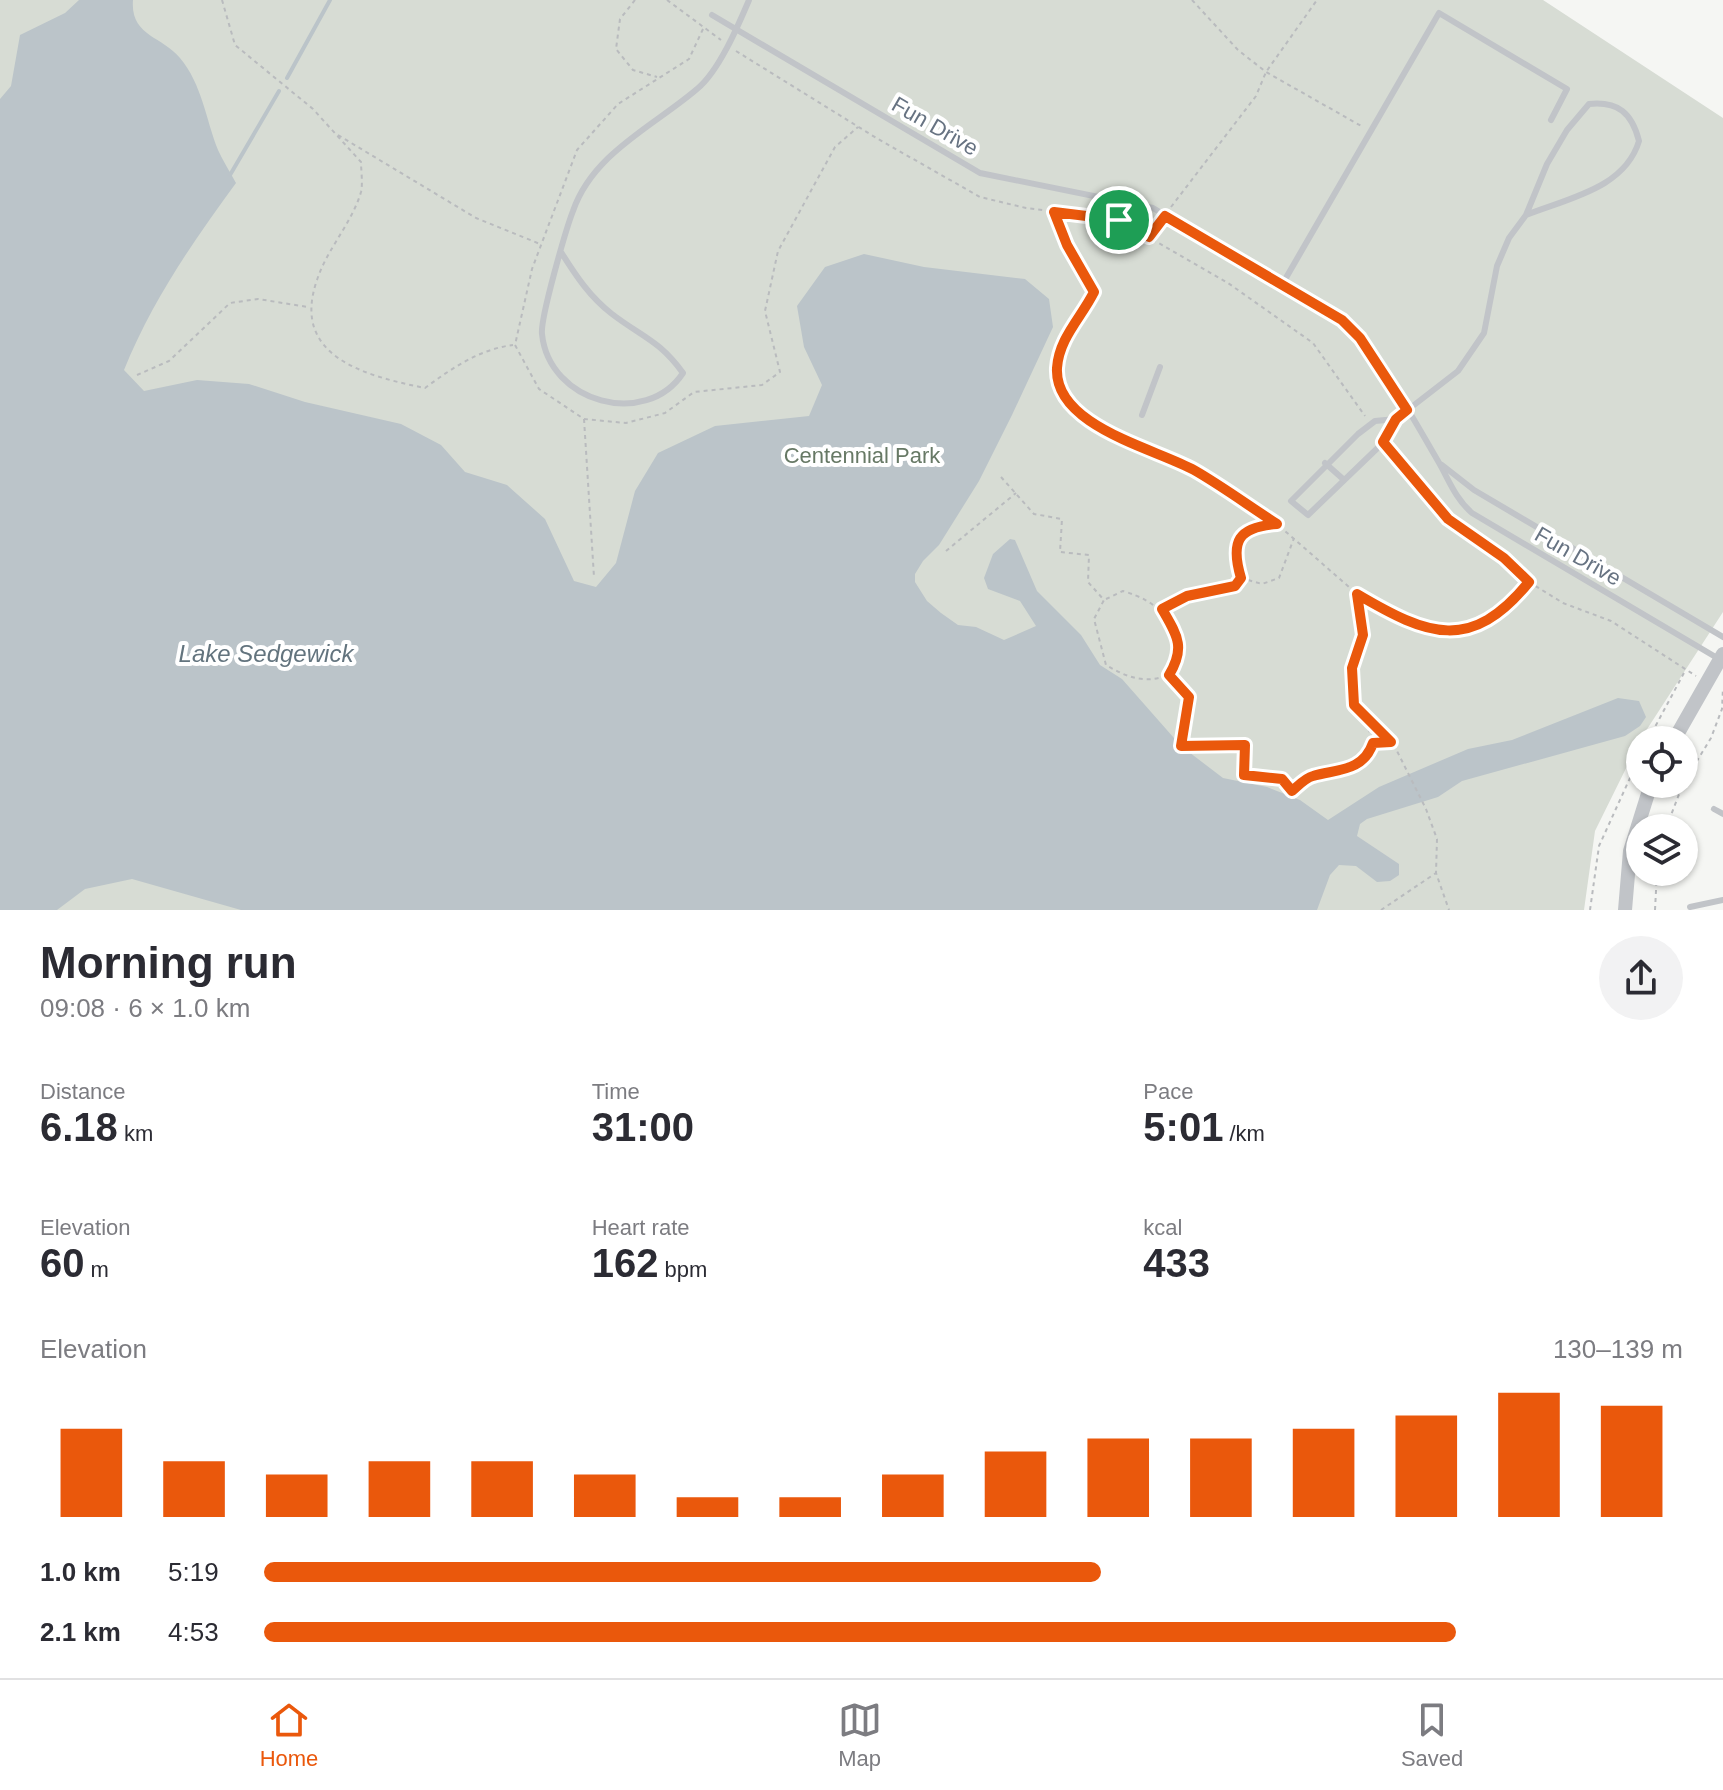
<!DOCTYPE html>
<html lang="en">
<head>
<meta charset="utf-8">
<style>
  body { margin:0; font-family:Helvetica,sans-serif; background:#f2f2f3; color:#2b2b33; height:100vh; display:flex; flex-direction:column; font-size:30px; white-space:nowrap }
  * { box-sizing:border-box; margin:0 }
  p { font-size:26px; color:#7c7c81 }
  .icon { flex:none; width:44px; height:44px; fill:none; stroke:currentColor; stroke-width:2; stroke-linecap:round; stroke-linejoin:round }
  .map { position:relative; height:910px; overflow:hidden }
  .sheet { display:flex; flex-direction:column; background:#fff; flex:1 }
  .sheet>* { flex:none }
  .fabs { position:absolute; left:1626px; top:726px; display:grid; gap:16px }
  .fabs a { display:grid; place-items:center; width:72px; height:72px; border-radius:50%; background:#fff; box-shadow:0 2px 6px #0004; font-size:40px }
  .pin { position:absolute; display:grid; place-items:center; width:68px; height:68px; color:#fff; margin:-34px; border:4px solid #fff; border-radius:50%; box-shadow:0 2px 8px #0007 }
  .round { display:grid; place-items:center; flex:none; width:84px; height:84px; border-radius:42px; background:#f2f2f3 }
  .headline { display:flex; align-items:center; justify-content:space-between; height:136px; padding:0 40px }
  h1 { font-size:44px; font-weight:800; line-height:60px }
  .figures { display:grid; grid-template-columns:repeat(3,1fr); gap:12px; height:136px; padding:8px 40px }
  .figures div { display:grid; align-content:center }
  .figures b { font-size:40px; font-weight:800 }
  .figures small { font-size:22px; font-weight:400 }
  .figures p { font-size:22px }
  .chart { height:224px; padding:16px 40px }
  .chart p { display:flex; justify-content:space-between }
  .chart svg { width:100%; height:144px; margin-top:8px; stroke:#ea580c; stroke-width:6 }
  ul { padding:0 40px; list-style:none; font-size:26px }
  li { display:grid; grid-template-columns:128px 96px 1fr; align-items:center; height:60px }
  li i { height:20px; border-radius:10px; background:#ea580c }
  .tab-bar { display:flex; justify-content:space-around; align-items:center; height:112px; border-top:2px solid #e1e1e2; background:#fff; font-size:22px; color:#7c7c81 }
  .tab-bar a { display:grid; justify-items:center; gap:4px }
  .tab-bar .current { color:#ea580c }
  .map>svg:first-child { display:block }
  .green { fill:#d7dcd4 }
  .water { fill:#bbc4c9 }
  .lines { fill:none; stroke-linecap:round; stroke-linejoin:round }
  .stream { stroke:#bbc4c9; stroke-width:4 }
  .path { stroke:#b9bbbe; stroke-width:2; stroke-dasharray:4 4; stroke-linecap:butt }
  .service { stroke:#c1c4c8; stroke-width:6 }
  .tertiary { stroke:#c1c4c8; stroke-width:14 }
  .route-casing { stroke:#fff; stroke-width:16 }
  .route { stroke:#ea580c; stroke-width:10 }
  .labels { text-anchor:middle; dominant-baseline:central; stroke-width:8; stroke-linejoin:round; paint-order:stroke }
  .street-label { font-size:22px; fill:#677382; stroke:#fff }
  .park-label { font-size:22px; fill:#677965; stroke:#fff }
  .water-label { font-size:24px; font-style:italic; fill:#63747e; stroke:#fff }
</style>
</head>
<body>
<div class="map">
<svg width="1723" height="910" viewBox="0 0 1723 910">
  <rect width="100%" height="100%" fill="#f5f6f3"/>
  <polygon class="green" points="0,0 1543,0 1723,118 1723,612 1640,740 1595,831 1584,910 0,910"/>
  <path class="water" d="M79,0H133C130,36 162,36 180,58C202,84 206,120 218,150C223,161 230,172 236,183C192,243 152,301 124,370L144,391L197,380L249,384L305,402L401,424L441,445L465,472L507,485L545,519L574,581L596,587L616,563L635,491L658,453L715,426L809,416L822,385L804,347L797,306L825,267L864,254L924,267L1025,279L1049,299L1053,327L1012,415L979,481L939,545L923,561L915,574V582L927,601L941,613L958,625L976,627L1004,640L1036,626L1020,601L988,589L984,578L993,554L1010,539L1015,540L1037,591L1081,635L1100,665L1122,679L1181,746L1223,778L1267,787L1300,800L1328,820L1379,787L1468,749L1512,740L1618,698L1639,701L1646,717L1640,726L1625,736L1462,781L1438,797L1367,819L1360,824L1357,836L1399,864V875L1390,881L1377,882L1356,866L1339,865L1330,875L1317,910H241L132,879L85,889L57,910H0V99L11,86L20,35L65,13Z"/>
  <g class="lines">
    <g class="stream">
      <polyline points="287,78 330,0"/>
      <polyline points="230,175 279,91"/>
    </g>
    <g class="path">
      <path d="M222,0L235,45L313,109L361,162C361,171 363,183 361,192C352,223 327,249 317,280C290,357 366,376 425,388C452,368 480,349 513,345"/>
      <polyline points="635,0 620,19 616,49 633,70 657,77"/>
      <polyline points="667,0 721,40"/>
      <polyline points="1192,0 1238,50 1266,72 1363,127"/>
      <polyline points="703,29 689,59 618,104 577,150 532,269 515,345 539,389 584,419 626,423 665,413 694,392 762,385 780,372 765,311 778,251 835,147 858,127"/>
      <polyline points="736,51 878,139 980,197 1026,208 1119,220 1228,283 1313,343 1365,416"/>
      <polyline points="338,135 476,218 540,244"/>
      <polyline points="1171,207 1256,96 1266,72 1317,0"/>
      <polyline points="1055,214 1067,245 1094,292 1065,336 1057,371 1066,400 1092,424 1193,469 1277,524 1357,594 1402,620 1463,633 1507,609 1528,583"/>
      <polyline points="1150,236 1160,222"/>
      <polyline points="137,375 169,361 230,303 258,299 308,307"/>
      <polyline points="584,419 594,577"/>
      <polyline points="1390,451 1448,519 1504,558 1529,582 1563,603 1611,621 1696,676"/>
      <path d="M1001,477L1034,514L1062,519L1060,552L1089,555L1088,582L1104,600L1094,619L1106,665C1128,678 1145,684 1169,675L1189,697L1181,746L1245,745L1244,775L1282,779L1292,791C1298,786 1305,778 1313,776C1337,769 1363,772 1373,743L1365,717"/>
      <path d="M1276,524C1237,527 1231,542 1241,578L1262,584L1279,578L1294,538"/>
      <polyline points="946,551 1016,493"/>
      <polyline points="1357,595 1363,635 1352,668 1354,705 1396,749 1426,809 1437,839 1436,873 1449,910"/>
      <path d="M1106,599L1123,591C1160,602 1174,620 1179,658L1169,674"/>
      <polyline points="1163,608 1187,596 1235,586 1241,579"/>
      <polyline points="1648,740 1685,671"/>
      <polyline points="1374,743 1391,742"/>
      <polyline points="1684,782 1711,738 1722,709 1723,688"/>
      <polyline points="1666,828 1683,784"/>
      <polyline points="1381,910 1436,873"/>
      <polyline points="1590,910 1599,846 1640,756"/>
      <polyline points="1655,910 1657,872"/>
    </g>
    <g class="service">
      <path d="M712,15L980,173L1153,208L1342,320C1381,359 1410,413 1438,461C1449,480 1455,498 1472,513L1719,659"/>
      <path d="M561,252C576,276 590,297 612,314C642,337 659,340 683,373C646,429 549,403 542,334C540,319 566,229 573,211C593,153 654,126 697,89C719,71 738,26 749,0"/>
      <polyline points="1283,283 1439,13 1567,89 1551,120"/>
      <polyline points="1142,415 1160,367"/>
      <path d="M1396,419L1375,421L1358,434L1291,501L1308,515L1388,438L1396,419L1458,371L1484,333L1497,266L1509,238L1526,215L1547,164L1567,130L1589,104C1618,101 1632,113 1639,141C1625,188 1569,198 1526,215"/>
      <polyline points="1325,463 1343,479"/>
      <polyline points="1442,465 1474,490 1723,637"/>
      <polyline points="1714,809 1723,814"/>
      <polyline points="1690,907 1723,900"/>
    </g>
    <g class="tertiary">
      <polyline points="1674,740 1723,654"/>
      <polyline points="1625,910 1630,851 1651,784"/>
    </g>
  </g>
  <g class="lines">
    <g class="route-casing">
      <path id="route" d="M1054,212L1119,220L1149,237L1165,216L1342,320L1360,338L1407,410L1396,419L1383,442L1448,519L1504,558L1529,582C1471,653 1428,636 1357,594L1363,635L1352,668L1354,705L1391,742L1373,743C1363,772 1337,769 1313,776C1305,778 1298,786 1292,791L1282,779L1244,775L1245,745L1181,746L1189,697L1169,675C1186,647 1177,635 1162,609L1187,596L1235,586L1241,578C1230,541 1238,527 1277,524C1249,506 1222,486 1194,470C1154,448 1054,426 1057,368C1059,338 1081,318 1094,292L1067,245Z"/>
    </g>
    <use href="#route" class="route"/>
  </g>
  <g class="labels">
    <g class="street-label">
      <text transform="translate(935 126) rotate(30)">Fun Drive</text>
      <text transform="translate(1578 556) rotate(30)">Fun Drive</text>
    </g>
    <g class="park-label">
      <text x="862" y="455">Centennial Park</text>
    </g>
    <g class="water-label">
      <text x="266" y="653">Lake Sedgewick</text>
    </g>
  </g>
</svg>
<div class="fabs">
<a><svg class="icon" aria-label="locate" viewBox="0 0 24 24"><circle cx="12" cy="12" r="6"/><path d="M12 2v4M12 18v4M2 12h4M18 12h4"/></svg></a>
<a><svg class="icon" aria-label="layers" viewBox="0 0 24 24"><path d="M12 4l9 5-9 5-9-5zM3 14l9 5 9-5"/></svg></a>
</div>
<div class="pin" style="left:1119px;top:220px;background:#1e9e55"><svg class="icon" aria-label="arrive" viewBox="0 0 24 24"><path d="M6 21V4h12l-3 4 3 4H6"/></svg></div>
</div>
<section class="sheet">
<div class="headline"><div><h1>Morning run</h1><p>09:08 · 6 × 1.0 km</p></div><a class="round"><svg class="icon" aria-label="share" viewBox="0 0 24 24"><path d="M12 15V3M7 8l5-5 5 5M5 13v7h14v-7"/></svg></a></div>
<div class="figures">
<div><p>Distance</p><b>6.18<small> km</small></b></div>
<div><p>Time</p><b>31:00</b></div>
<div><p>Pace</p><b>5:01<small> /km</small></b></div>
</div>
<div class="figures">
<div><p>Elevation</p><b>60<small> m</small></b></div>
<div><p>Heart rate</p><b>162<small> bpm</small></b></div>
<div><p>kcal</p><b>433</b></div>
</div>
<div class="chart"><p><span>Elevation</span>130–139 m</p>
<svg viewBox="0 0 160 44" preserveAspectRatio="none"><path d="M5 44V17M15 44V27M25 44V31M35 44V27M45 44V27M55 44V31M65 44V38M75 44V38M85 44V31M95 44V24M105 44V20M115 44V20M125 44V17M135 44V13M145 44V6M155 44V10"/></svg>
</div>
<ul>
<li><b>1.0 km</b>5:19<i style="width:59%"></i></li>
<li><b>2.1 km</b>4:53<i style="width:84%"></i></li>
</ul>
</section>
<nav class="tab-bar">
<a class="current"><svg class="icon" aria-label="home" viewBox="0 0 24 24"><path d="M3 11l9-7 9 7M6 9v11h12V9"/></svg>Home</a>
<a><svg class="icon" aria-label="map" viewBox="0 0 24 24"><path d="M3 6l6-2 6 2 6-2v14l-6 2-6-2-6 2zM9 4v14M15 6v14"/></svg>Map</a>
<a><svg class="icon" aria-label="saved" viewBox="0 0 24 24"><path d="M7 4h10v16l-5-4-5 4z"/></svg>Saved</a>
</nav>
</body>
</html>
